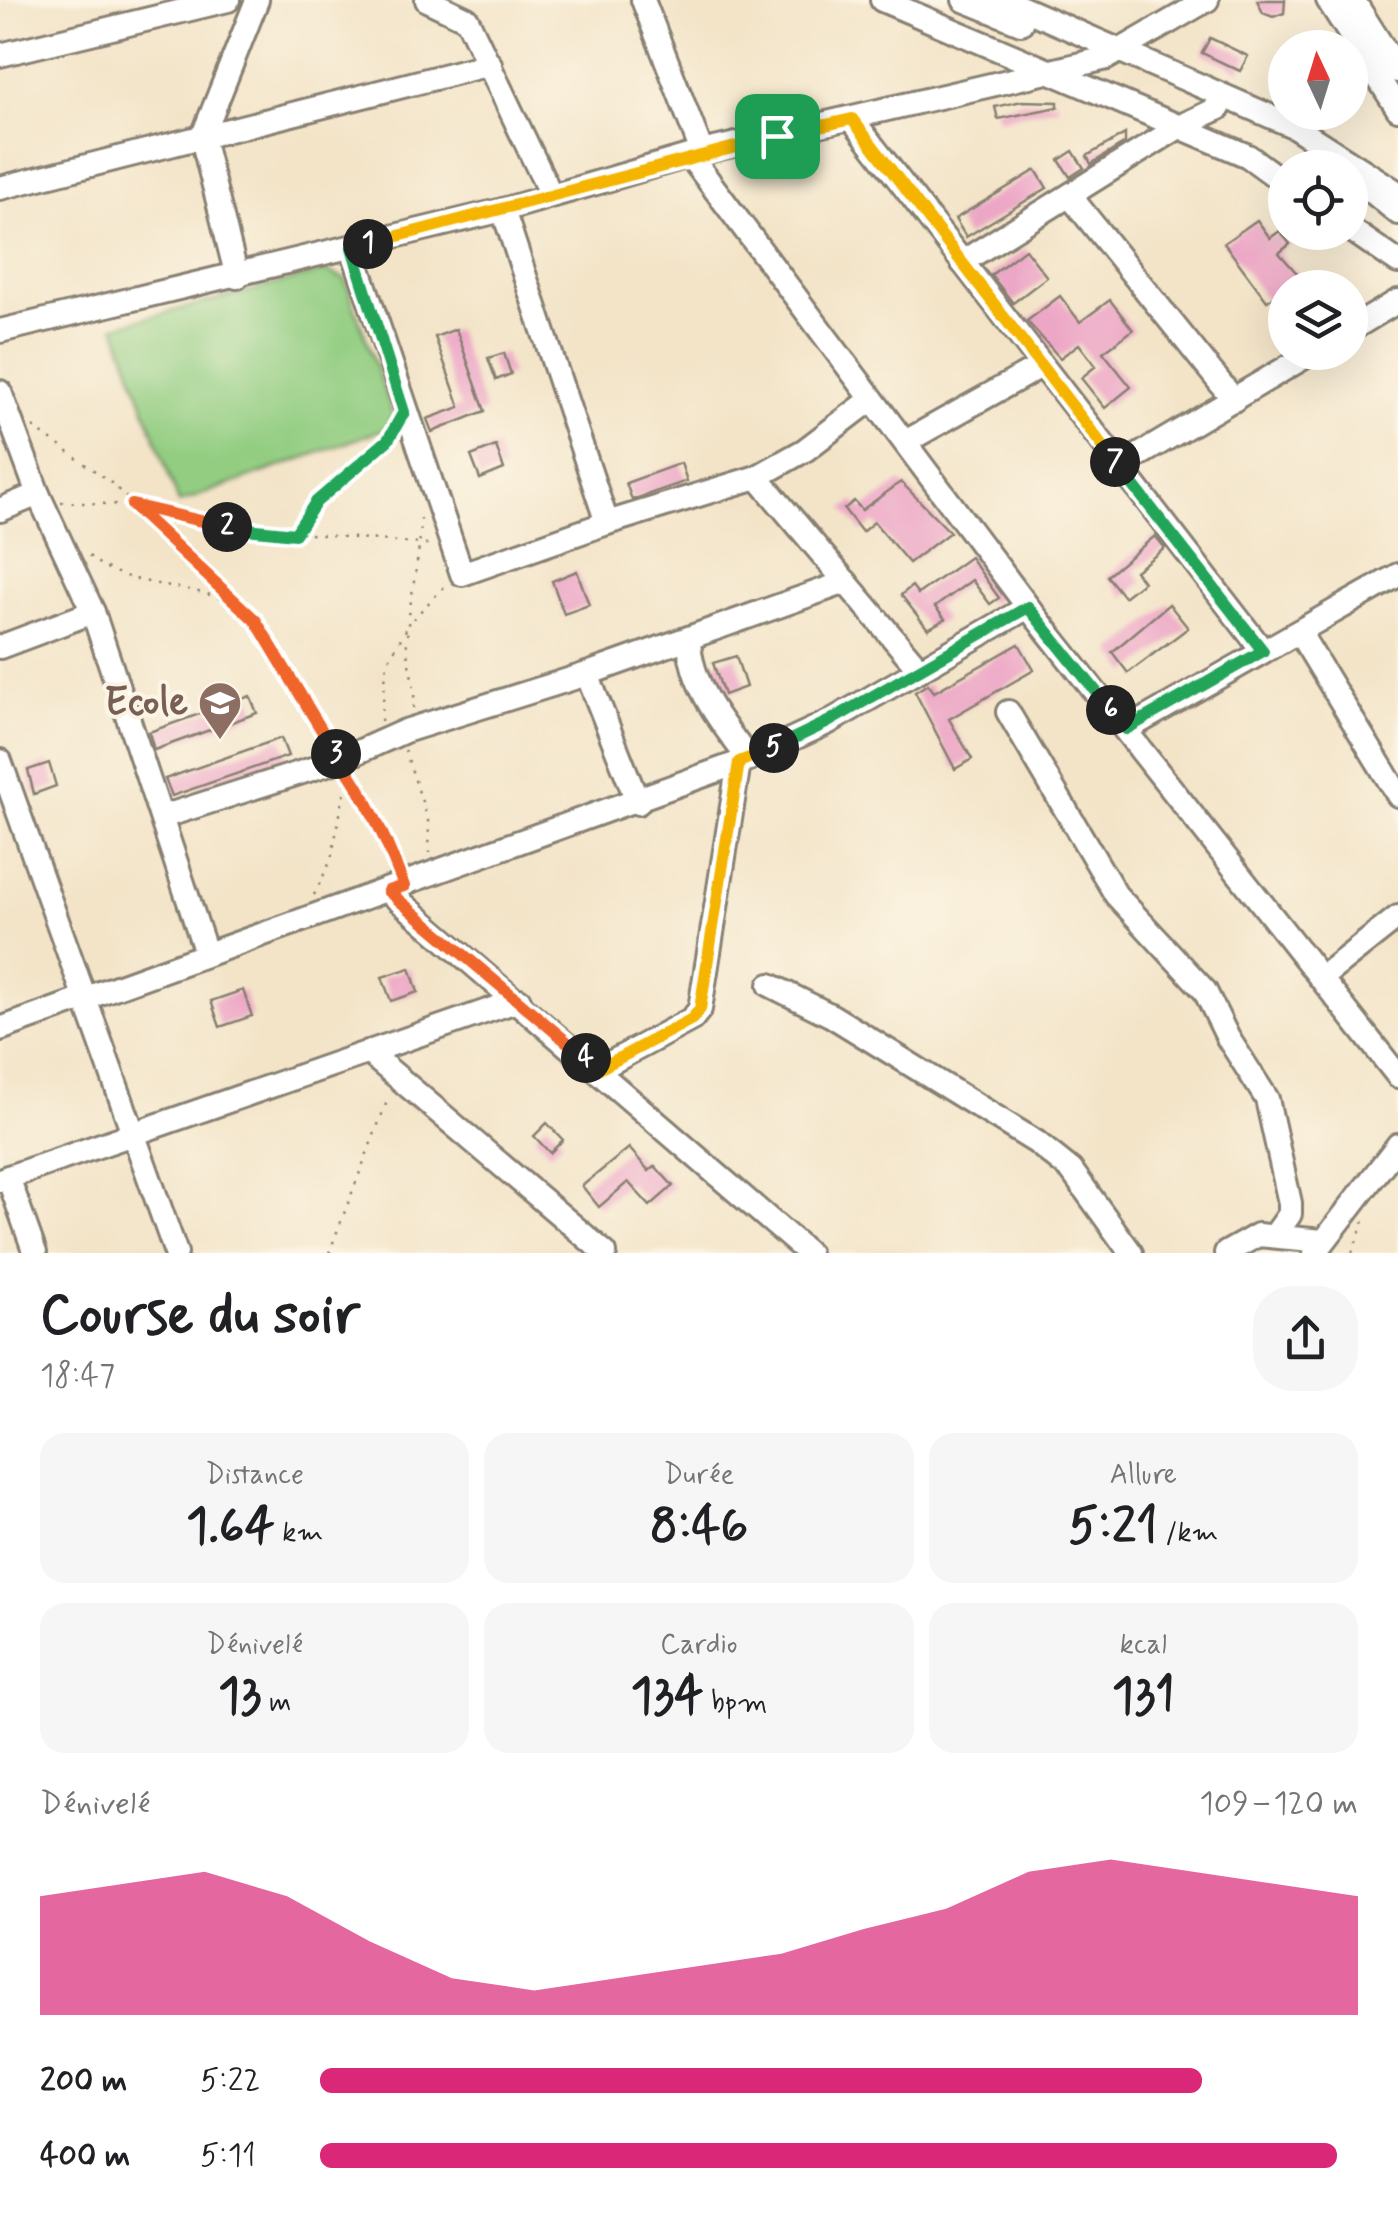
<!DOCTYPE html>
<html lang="fr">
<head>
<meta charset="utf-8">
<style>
  body { margin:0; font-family:Mynerve,sans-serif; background:#f6f6f6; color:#202124; height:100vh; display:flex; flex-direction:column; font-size:38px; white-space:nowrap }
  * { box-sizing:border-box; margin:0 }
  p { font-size:32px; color:#757577 }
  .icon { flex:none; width:55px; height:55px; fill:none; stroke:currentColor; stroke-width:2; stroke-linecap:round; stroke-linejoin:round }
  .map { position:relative; height:1253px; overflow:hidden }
  .panel { display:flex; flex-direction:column; background:#fff; flex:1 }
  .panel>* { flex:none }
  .needle { width:65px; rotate:356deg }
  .controls { position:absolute; left:1268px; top:30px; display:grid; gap:20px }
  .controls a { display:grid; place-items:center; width:100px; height:100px; border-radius:50%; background:#fff; box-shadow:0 10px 40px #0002; font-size:50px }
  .pin { position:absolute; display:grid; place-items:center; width:85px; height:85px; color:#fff; margin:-42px; border-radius:20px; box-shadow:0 5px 15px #0006 }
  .km { position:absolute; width:50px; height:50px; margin:-25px; border-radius:50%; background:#222; color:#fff; font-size:28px; line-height:50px; text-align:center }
  .round { display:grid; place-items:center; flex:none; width:105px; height:105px; border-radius:40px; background:#f6f6f6 }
  .head { display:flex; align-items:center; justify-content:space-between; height:170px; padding:0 40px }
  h1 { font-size:55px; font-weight:700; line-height:75px }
  .figures { display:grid; grid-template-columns:repeat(3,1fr); gap:15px; height:170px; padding:10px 40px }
  .figures div { display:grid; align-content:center; border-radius:25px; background:#f6f6f6; text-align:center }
  .figures b { font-size:50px; font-weight:700 }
  .figures small { font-size:28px; font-weight:400 }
  .figures p { font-size:28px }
  .chart { height:280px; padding:20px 40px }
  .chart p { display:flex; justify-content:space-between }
  .chart svg { width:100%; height:180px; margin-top:10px; fill:#db2777; opacity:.7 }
  ul { padding:0 40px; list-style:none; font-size:32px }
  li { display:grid; grid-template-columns:160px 120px 1fr; align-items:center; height:75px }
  li i { height:25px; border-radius:12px; background:#db2777 }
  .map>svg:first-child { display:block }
  .pitch { fill:#92cd81; stroke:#57744e; stroke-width:2.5 }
  .building { fill:#eda7c6 }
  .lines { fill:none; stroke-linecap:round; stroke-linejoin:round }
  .minor-casing { stroke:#888072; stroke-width:28 }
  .path { stroke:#888072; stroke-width:2.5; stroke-dasharray:2.5 8; stroke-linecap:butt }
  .minor { stroke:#fff; stroke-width:22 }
  .split-1-casing { stroke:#fff; stroke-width:20 }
  .split-2-casing { stroke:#fff; stroke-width:20 }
  .split-3-casing { stroke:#fff; stroke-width:20 }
  .split-4-casing { stroke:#fff; stroke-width:20 }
  .split-5-casing { stroke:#fff; stroke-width:20 }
  .split-6-casing { stroke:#fff; stroke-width:20 }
  .split-7-casing { stroke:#fff; stroke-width:20 }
  .split-8-casing { stroke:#fff; stroke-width:20 }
  .split-1 { stroke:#f5b400; stroke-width:12 }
  .split-2 { stroke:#22a559; stroke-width:12 }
  .split-3 { stroke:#f0652b; stroke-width:12 }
  .split-4 { stroke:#f0652b; stroke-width:12 }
  .split-5 { stroke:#f5b400; stroke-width:12 }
  .split-6 { stroke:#22a559; stroke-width:12 }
  .split-7 { stroke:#22a559; stroke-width:12 }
  .split-8 { stroke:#f5b400; stroke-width:12 }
  .labels { text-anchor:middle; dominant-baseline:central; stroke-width:8; stroke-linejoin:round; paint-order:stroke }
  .education-label { font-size:40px; font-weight:bold; fill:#785e54; stroke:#fcf5e5; text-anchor:end }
</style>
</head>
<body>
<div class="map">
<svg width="1398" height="1253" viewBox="0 0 1398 1253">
  <rect width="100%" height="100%" fill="#fcf5e5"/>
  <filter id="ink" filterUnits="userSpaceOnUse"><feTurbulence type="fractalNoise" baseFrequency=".01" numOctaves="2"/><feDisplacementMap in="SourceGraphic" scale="20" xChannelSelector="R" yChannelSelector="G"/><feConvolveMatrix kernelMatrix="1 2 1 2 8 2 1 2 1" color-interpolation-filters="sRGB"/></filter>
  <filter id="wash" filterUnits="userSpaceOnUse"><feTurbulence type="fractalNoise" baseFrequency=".0048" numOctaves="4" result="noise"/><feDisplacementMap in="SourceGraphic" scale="40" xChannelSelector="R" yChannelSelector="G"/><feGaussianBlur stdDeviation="2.25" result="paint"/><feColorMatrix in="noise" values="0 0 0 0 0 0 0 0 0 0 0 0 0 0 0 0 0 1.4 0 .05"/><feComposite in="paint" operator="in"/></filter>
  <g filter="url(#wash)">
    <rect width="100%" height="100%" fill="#f3e4c8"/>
    <polygon class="pitch" points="326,271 345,279 393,415 387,428 179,503 115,326"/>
    <g id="blocks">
      <g class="building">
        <polygon points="1257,0 1285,0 1284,13 1273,17 1263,13"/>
        <polygon points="1210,38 1248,56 1240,71 1202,53"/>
        <polygon points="1022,101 1058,102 1058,107 998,119 995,107"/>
        <polygon points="1125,134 1125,143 1091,164 1087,156"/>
        <polygon points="1073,151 1084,168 1070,177 1059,160"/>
        <polygon points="1036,170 1047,188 966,237 955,219"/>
        <polygon points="1257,220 1270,238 1280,231 1290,244 1279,253 1302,279 1267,301 1224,243"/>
        <polygon points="1025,249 1047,277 1013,303 991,275"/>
        <polygon points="1060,296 1080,322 1110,300 1133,330 1103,352 1131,387 1105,408 1081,378 1096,366 1079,344 1060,358 1027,321"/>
        <polygon points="456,329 485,411 432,432 427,419 460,407 435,337"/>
        <polygon points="504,353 511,374 496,380 488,358"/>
        <polygon points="496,446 504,469 480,479 471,456"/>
        <polygon points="681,463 687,481 632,500 626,483"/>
        <polygon points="901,482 950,532 909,563 874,522 862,532 844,509 854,501 862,510"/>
        <polygon points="1155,536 1165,548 1135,571 1143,582 1124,597 1107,576"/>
        <polygon points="970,557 999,598 990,604 972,580 935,607 945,619 928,629 901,595 912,586 918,594"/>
        <polygon points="577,571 589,605 564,614 552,581"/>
        <polygon points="1169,604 1188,628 1128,673 1112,652"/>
        <polygon points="1019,644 1034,670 949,719 972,759 955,769 915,692 928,684 934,692"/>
        <polygon points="736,656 746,687 724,695 713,663"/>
        <polygon points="250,696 257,713 154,750 149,732"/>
        <polygon points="281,738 288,756 172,796 165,779"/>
        <polygon points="49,763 56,786 34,794 28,770"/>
        <polygon points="410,968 418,992 391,1001 382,977"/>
        <polygon points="243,990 252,1016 220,1027 211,1001"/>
        <polygon points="547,1123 563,1140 550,1153 534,1136"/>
        <polygon points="629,1148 649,1171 655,1166 673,1186 650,1206 628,1182 599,1207 582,1186"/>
      </g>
    </g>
  </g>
  <g filter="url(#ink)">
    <use href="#blocks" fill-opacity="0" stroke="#888072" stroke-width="2.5"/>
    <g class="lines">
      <g class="minor-casing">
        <g id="minor">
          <polyline points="427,0 467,19 551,195"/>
          <polyline points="643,0 702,152"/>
          <polyline points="882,0 1248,156 1285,183"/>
          <polyline points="964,0 1021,23"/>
          <polyline points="1004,0 1295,127 1398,193"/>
          <polyline points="1328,0 1398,109"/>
          <polyline points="1353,0 1398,71"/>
          <polyline points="0,55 228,0"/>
          <polyline points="852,119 1263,651"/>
          <polyline points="690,156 1028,607 1398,1076"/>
          <polyline points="0,188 490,64"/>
          <polyline points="1369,189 1398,213"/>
          <polyline points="1070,196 1234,400"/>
          <polyline points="503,210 607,523"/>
          <polyline points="1350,229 1398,262"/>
          <polyline points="352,248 462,574 607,523 757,477 805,450 872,399"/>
          <polyline points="962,262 1179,127 1219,108"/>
          <polyline points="237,277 202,138 257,0"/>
          <polyline points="1350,330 1398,301"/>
          <polyline points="0,331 503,210 702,152 1107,58 1207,0"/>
          <polyline points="0,392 38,494 93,612 206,953"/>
          <polyline points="907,441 1041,366"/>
          <polyline points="1119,467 1313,352"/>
          <polyline points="757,477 920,670"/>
          <polyline points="0,510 38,494"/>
          <polyline points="1299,632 1398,795"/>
          <path d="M689,639C690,685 722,724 749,759"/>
          <polyline points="0,647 93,612"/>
          <polyline points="587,674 638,803"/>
          <polyline points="1008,712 1116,895 1205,991 1228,1038 1267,1099 1290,1203 1290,1214 1275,1235"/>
          <polyline points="1127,729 1398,575"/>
          <polyline points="0,761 176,1253"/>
          <polyline points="162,817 340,760 405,731 587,674 846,582"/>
          <polyline points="388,891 808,1253"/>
          <polyline points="1321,978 1398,917"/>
          <polyline points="770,985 832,1016 1036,1142 1071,1170 1131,1253"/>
          <polyline points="0,1029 749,759 829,722 1028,607"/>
          <polyline points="368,1052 605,1253"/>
          <polyline points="599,1069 692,1019 700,1009 739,762"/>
          <polyline points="8,1177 35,1253"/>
          <polyline points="0,1180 519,1000"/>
          <polyline points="1226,1253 1258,1235 1323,1241"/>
          <polyline points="1315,1253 1398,1145"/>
        </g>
      </g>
      <g class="path">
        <polyline points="33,427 109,481 238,604"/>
        <polyline points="61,502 132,505 209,525 434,545"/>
        <polyline points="296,532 316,502 395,432"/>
        <path d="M89,556C136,597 209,575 256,621L329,744"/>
        <polyline points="413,619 445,586"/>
        <path d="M413,708C418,684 405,664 407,639C409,597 421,557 421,514"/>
        <polyline points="381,721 387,663 408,626"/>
        <polyline points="405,750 428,820 430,853"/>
        <polyline points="351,775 366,794 396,865"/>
        <polyline points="314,895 331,860 347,779"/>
        <polyline points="329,1253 389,1096"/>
        <polyline points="1352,1253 1364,1221"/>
      </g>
      <use href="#minor" class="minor"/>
    </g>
  </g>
  <g class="lines" filter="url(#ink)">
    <g class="split-1-casing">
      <polyline id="split-1" points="368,244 777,136"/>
    </g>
    <g class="split-2-casing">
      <polyline id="split-2" points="227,527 295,534 316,502 388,440 404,412 352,248 368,244"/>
    </g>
    <g class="split-3-casing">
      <polyline id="split-3" points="227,527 132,505 256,621 336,754"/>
    </g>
    <g class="split-4-casing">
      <path id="split-4" d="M336,754C368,798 384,835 404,886L388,891L586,1058"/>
    </g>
    <g class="split-5-casing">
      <polyline id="split-5" points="586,1058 599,1069 692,1019 700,1009 739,762 774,748"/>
    </g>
    <g class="split-6-casing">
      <polyline id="split-6" points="774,748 828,722 1028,607 1111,710"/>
    </g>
    <g class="split-7-casing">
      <polyline id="split-7" points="1111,710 1126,729 1263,651 1115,462"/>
    </g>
    <g class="split-8-casing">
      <polyline id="split-8" points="777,136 852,119 1115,462"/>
    </g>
    <use href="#split-1" class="split-1"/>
    <use href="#split-2" class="split-2"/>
    <use href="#split-3" class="split-3"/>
    <use href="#split-4" class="split-4"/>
    <use href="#split-5" class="split-5"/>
    <use href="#split-6" class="split-6"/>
    <use href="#split-7" class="split-7"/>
    <use href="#split-8" class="split-8"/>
  </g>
  <defs>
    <g id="school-pin" transform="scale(2.25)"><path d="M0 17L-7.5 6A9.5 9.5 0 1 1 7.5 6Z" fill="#8d6e63" stroke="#fcf5e5"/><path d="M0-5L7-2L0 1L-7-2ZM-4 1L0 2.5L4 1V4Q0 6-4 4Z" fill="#fff"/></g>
  </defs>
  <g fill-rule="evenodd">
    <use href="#school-pin" x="220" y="703"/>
  </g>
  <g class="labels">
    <g class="education-label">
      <text x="188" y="703">Ecole</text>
    </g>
  </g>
</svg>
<div class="controls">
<a><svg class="needle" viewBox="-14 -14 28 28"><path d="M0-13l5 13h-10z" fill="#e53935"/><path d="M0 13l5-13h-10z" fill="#757577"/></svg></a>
<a><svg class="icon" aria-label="locate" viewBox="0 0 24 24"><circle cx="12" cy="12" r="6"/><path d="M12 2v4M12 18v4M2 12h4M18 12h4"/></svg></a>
<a><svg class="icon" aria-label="layers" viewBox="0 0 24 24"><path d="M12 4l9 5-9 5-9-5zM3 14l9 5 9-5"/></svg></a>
</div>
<div class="pin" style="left:777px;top:136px;background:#1e9e55"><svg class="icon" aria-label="arrive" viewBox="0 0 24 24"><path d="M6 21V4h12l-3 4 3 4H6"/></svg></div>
<b class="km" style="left:368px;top:244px">1</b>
<b class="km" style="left:227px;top:527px">2</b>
<b class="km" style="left:336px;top:754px">3</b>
<b class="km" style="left:586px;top:1058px">4</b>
<b class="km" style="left:774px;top:748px">5</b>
<b class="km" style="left:1111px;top:710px">6</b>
<b class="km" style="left:1115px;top:462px">7</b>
</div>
<section class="panel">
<div class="head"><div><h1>Course du soir</h1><p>18:47</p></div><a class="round"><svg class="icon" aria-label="share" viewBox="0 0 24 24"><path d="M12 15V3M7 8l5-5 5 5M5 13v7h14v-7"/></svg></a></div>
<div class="figures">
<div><p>Distance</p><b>1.64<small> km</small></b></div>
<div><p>Durée</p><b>8:46</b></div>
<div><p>Allure</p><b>5:21<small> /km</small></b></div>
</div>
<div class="figures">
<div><p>Dénivelé</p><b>13<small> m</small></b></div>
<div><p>Cardio</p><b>134<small> bpm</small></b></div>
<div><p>kcal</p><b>131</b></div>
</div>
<div class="chart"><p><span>Dénivelé</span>109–120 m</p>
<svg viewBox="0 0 160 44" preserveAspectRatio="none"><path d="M0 44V15L10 12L20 9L30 15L40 26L50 35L60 38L70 35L80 32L90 29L100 23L110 18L120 9L130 6L140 9L150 12L160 15V44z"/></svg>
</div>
<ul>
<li><b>200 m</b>5:22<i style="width:85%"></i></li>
<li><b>400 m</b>5:11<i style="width:98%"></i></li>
</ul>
</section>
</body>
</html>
